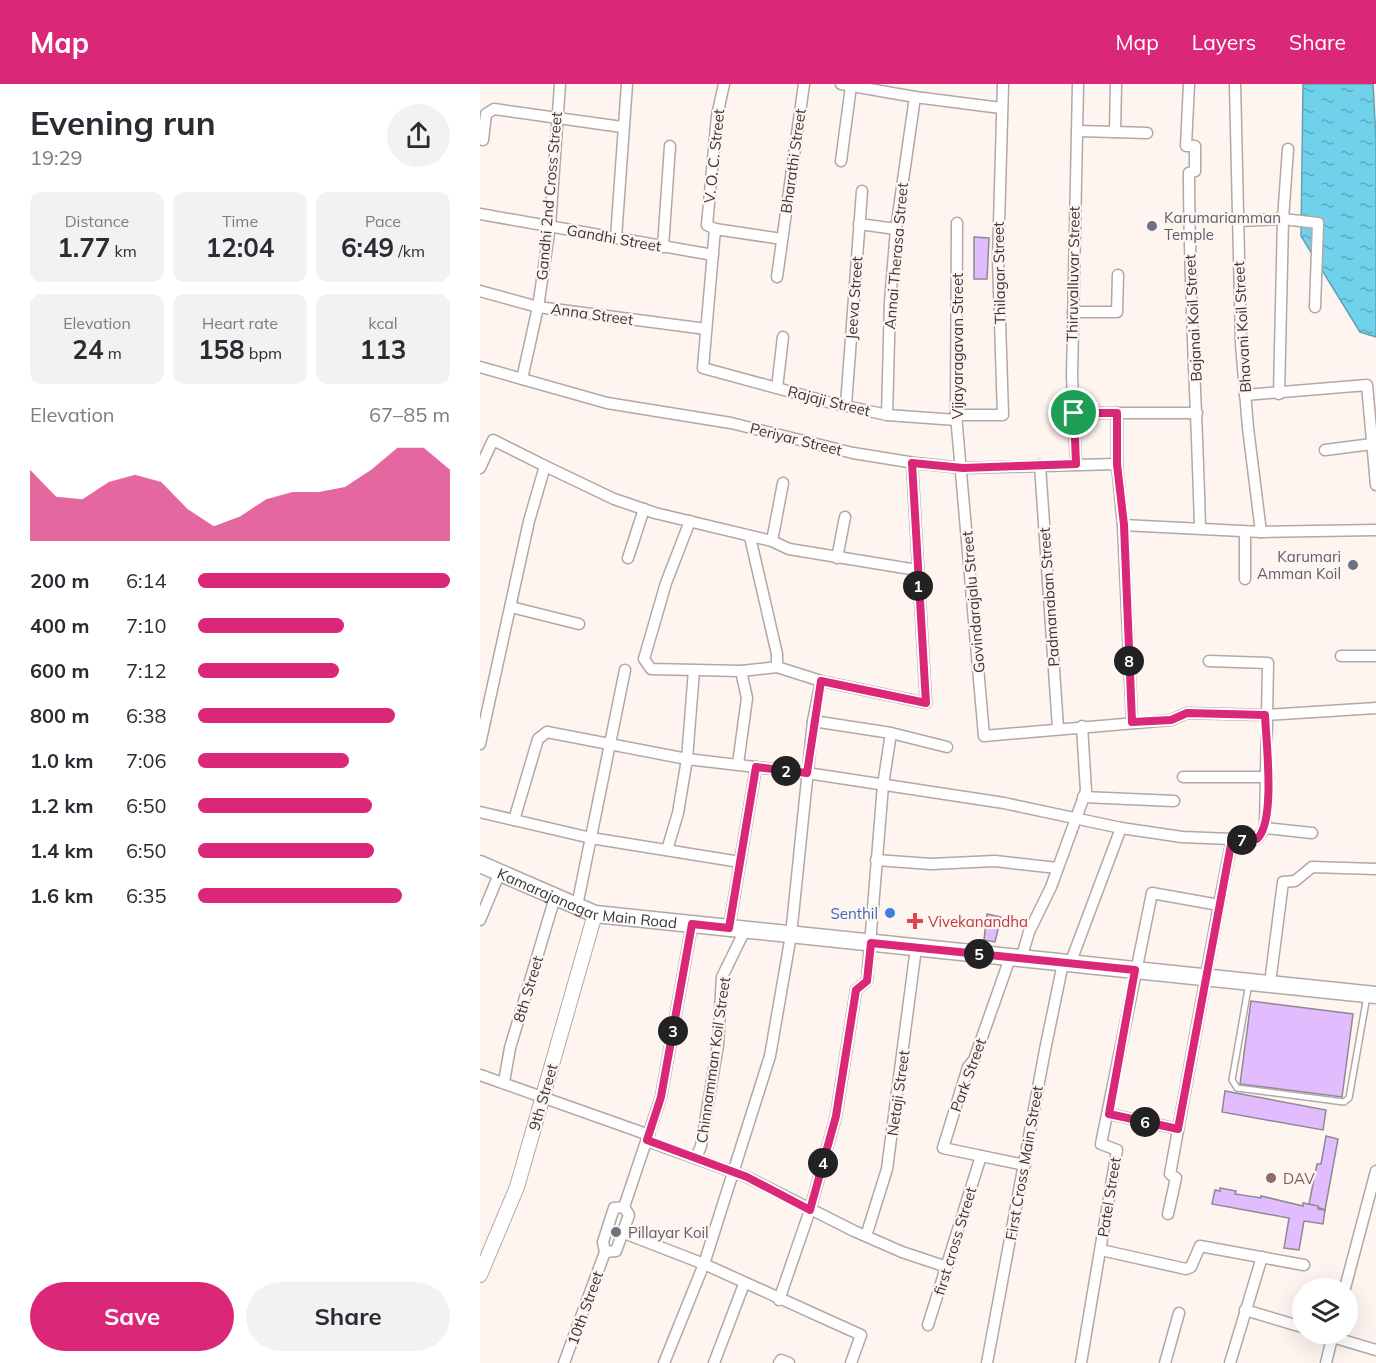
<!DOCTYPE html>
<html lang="en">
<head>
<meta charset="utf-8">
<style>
  body { margin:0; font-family:Mulish,sans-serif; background:#f2f2f3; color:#2b2b33; height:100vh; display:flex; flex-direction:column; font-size:22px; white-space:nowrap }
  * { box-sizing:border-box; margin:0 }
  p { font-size:20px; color:#7c7c81 }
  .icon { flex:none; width:33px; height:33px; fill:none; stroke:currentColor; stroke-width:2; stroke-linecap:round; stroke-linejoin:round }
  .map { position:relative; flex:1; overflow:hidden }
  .details { display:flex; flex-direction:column; background:#fff; width:480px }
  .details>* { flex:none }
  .tools { position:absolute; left:812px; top:1194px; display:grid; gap:12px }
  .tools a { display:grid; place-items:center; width:66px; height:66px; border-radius:50%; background:#fff; box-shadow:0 6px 24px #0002; font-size:30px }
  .pin { position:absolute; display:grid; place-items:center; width:51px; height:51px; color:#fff; margin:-26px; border:3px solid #fff; border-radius:50%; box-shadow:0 2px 6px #0007 }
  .km { position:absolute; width:30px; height:30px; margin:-15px; border-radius:50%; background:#222; color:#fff; font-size:16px; line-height:30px; text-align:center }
  .round { display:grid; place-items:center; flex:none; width:63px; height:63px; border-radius:32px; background:#f2f2f3 }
  .head { display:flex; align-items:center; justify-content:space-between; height:102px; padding:0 30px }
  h1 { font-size:33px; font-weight:700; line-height:45px }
  .figures { display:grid; grid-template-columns:repeat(3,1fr); gap:9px; height:102px; padding:6px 30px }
  .figures div { display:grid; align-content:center; border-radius:12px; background:#f2f2f3; text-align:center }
  .figures b { font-size:26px; font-weight:700 }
  .figures small { font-size:16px; font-weight:400 }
  .figures p { font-size:16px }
  .chart { height:168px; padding:12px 30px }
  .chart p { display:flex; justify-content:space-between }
  .chart svg { width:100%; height:108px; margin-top:6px; fill:#db2777; opacity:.7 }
  .cta { display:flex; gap:12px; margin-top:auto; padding:12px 30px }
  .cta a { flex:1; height:69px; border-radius:36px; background:#db2777; color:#fff; font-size:24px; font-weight:700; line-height:69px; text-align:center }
  .cta a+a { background:#f2f2f3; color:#2b2b33 }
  ul { padding:0 30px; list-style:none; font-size:20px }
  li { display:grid; grid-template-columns:96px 72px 1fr; align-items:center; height:45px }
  li i { height:15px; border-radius:8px; background:#db2777 }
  header { display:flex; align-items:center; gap:36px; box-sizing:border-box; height:84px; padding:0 30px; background:#db2777; color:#fff }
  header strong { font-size:28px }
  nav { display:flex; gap:33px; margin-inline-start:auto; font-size:21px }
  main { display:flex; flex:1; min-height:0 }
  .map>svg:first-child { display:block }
  .water { fill:url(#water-ripples); stroke:#5fa2b4; stroke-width:1.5 }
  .building { fill:#e1bcfe; stroke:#8d8991; stroke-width:1.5 }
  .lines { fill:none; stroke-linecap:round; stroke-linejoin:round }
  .service-casing { stroke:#b2a8a5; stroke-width:8 }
  .minor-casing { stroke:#b2a8a5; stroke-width:13 }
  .tertiary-casing { stroke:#b2a8a5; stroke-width:16 }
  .secondary-casing { stroke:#b2a8a5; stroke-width:19 }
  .service { stroke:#fff; stroke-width:5 }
  .minor { stroke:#fff; stroke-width:10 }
  .tertiary { stroke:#fff; stroke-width:14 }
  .secondary { stroke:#fff; stroke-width:16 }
  .route-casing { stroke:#fff; stroke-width:12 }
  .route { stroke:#db2777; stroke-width:8 }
  .worship-dot { fill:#6b7280; stroke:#fef4f0; stroke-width:2 }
  .shop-dot { fill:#3f7fe0; stroke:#fef4f0; stroke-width:2 }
  .health-dot { fill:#e0444e; stroke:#fef4f0; stroke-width:2 }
  .education-dot { fill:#8d6e63; stroke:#fef4f0; stroke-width:2 }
  .labels { text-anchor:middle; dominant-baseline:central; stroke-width:4.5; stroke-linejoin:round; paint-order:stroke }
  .street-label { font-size:15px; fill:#3a3635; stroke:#fef4f0 }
  .worship-label { font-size:15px; fill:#5b616d; stroke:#fef4f0; text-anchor:start }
  .shop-label { font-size:15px; fill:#366cbe; stroke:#fef4f0; text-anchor:end }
  .health-label { font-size:15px; fill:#be3a42; stroke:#fef4f0; text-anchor:start }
  .education-label { font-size:15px; fill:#785e54; stroke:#fef4f0; text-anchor:start }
</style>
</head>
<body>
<header>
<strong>Map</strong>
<nav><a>Map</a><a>Layers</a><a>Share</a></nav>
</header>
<main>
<section class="details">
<div class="head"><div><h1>Evening run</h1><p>19:29</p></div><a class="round"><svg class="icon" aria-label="share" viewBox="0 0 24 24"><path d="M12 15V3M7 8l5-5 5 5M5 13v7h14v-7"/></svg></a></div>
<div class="figures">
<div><p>Distance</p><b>1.77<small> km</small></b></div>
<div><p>Time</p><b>12:04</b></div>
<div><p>Pace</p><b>6:49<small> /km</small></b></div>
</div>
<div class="figures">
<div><p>Elevation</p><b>24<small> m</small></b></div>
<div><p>Heart rate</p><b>158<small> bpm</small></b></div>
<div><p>kcal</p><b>113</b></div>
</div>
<div class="chart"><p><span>Elevation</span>67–85 m</p>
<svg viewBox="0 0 160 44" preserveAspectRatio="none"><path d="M0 44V15L10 26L20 27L30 20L40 17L50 20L60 31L70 38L80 34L90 27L100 24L110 24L120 22L130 15L140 6L150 6L160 15V44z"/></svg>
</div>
<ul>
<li><b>200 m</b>6:14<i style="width:100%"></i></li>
<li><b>400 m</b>7:10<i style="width:58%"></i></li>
<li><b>600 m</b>7:12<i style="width:56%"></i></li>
<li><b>800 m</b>6:38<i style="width:78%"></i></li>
<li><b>1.0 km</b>7:06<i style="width:60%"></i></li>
<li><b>1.2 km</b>6:50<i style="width:69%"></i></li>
<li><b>1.4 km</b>6:50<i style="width:70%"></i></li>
<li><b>1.6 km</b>6:35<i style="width:81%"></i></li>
</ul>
<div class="cta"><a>Save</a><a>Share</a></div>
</section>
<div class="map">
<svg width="896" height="1279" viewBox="0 0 896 1279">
  <defs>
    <pattern id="water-ripples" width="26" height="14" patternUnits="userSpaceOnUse" patternTransform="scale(1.5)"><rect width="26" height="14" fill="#6fd1ea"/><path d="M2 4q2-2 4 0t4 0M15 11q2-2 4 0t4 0" fill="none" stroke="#5caabe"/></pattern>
  </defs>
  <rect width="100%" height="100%" fill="#fef4f0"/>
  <polygon class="water" points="823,0 893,0 896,55 896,253 880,248 821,152"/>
  <g class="building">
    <polygon points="494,153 509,154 507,195 494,195"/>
    <polygon points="507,830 521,833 515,858 504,856"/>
    <polygon points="771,917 873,930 862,1013 760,1000"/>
    <polygon points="745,1007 846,1026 843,1046 742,1028"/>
    <polygon points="846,1052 858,1055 845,1126 829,1120 837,1080 841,1080"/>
    <polygon points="740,1104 756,1107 755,1110 781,1114 781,1112 823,1122 823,1119 838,1122 838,1125 845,1126 843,1140 824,1137 819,1166 804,1164 809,1134 732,1120 735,1106 740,1107"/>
  </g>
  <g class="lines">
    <g class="service-casing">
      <polyline id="service" points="769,899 752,996 757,1004 864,1018 869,1014 887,912"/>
    </g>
    <g class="minor-casing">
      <g id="minor">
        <polyline points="244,0 237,32 227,141 235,145 223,284 348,318 407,331 477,336"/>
        <polyline points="361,0 435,13 521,24"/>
        <path d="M709,0L706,62H715V87L709,89C709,207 717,325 720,444"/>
        <polyline points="755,0 761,260 768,344 781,448"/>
        <polyline points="597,47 635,48 636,0"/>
        <polyline points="635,48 667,49"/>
        <polyline points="3,56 6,30 14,25 142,43"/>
        <polyline points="361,77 371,2"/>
        <polyline points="0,130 233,171"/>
        <polyline points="758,137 803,135 838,139 835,223"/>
        <polyline points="477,139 476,331 504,652 691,636 707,629 785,631 896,624"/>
        <polyline points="379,140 416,145"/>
        <polyline points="235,145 302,155"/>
        <polyline points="136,154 147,0"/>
        <polyline points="183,163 190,62"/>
        <polyline points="297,193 324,0"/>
        <polyline points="0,207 58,223 226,245"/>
        <polyline points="593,228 637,228 638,191"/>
        <polyline points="0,283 127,319 251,339 373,369 435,379 483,384 637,380"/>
        <polyline points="42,295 58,223 70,142 80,0"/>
        <polyline points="297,304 303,253"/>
        <polyline points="799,310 803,135 808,65"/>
        <polyline points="765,311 887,301 896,401"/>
        <polyline points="366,321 382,107"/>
        <polyline points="594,329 717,329"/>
        <polyline points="637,329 637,380 643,441 652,638"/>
        <polyline points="407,331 410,218 416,145 435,13"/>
        <polyline points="476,331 523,331 518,175 523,0"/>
        <polyline points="845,366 892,360"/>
        <polyline points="596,380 592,292 598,0"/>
        <polyline points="560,381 578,644"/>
        <polyline points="65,382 134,415 175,429 292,457 303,399"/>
        <polyline points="0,384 13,356 65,382 49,437 0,660"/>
        <polyline points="210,437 186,499 164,575 171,585 261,587 297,583 297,570 270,453"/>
        <polyline points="643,441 781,448 896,446"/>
        <polyline points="765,448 765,495"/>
        <polyline points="292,457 309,465 437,486"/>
        <polyline points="148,474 164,425"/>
        <polyline points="357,474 365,433"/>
        <polyline points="31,523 99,540"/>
        <polyline points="861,572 896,572"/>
        <polyline points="729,577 788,579 785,744"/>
        <polyline points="297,583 341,597 446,619 432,379"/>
        <polyline points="333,637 411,649 467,663"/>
        <polyline points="258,680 267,614 261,587"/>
        <polyline points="703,693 788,693"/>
        <polyline points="603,713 694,717"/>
        <polyline points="0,728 111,754 260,778"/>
        <polyline points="34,736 58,655 67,648 207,675 214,586"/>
        <polyline points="187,766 198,729 207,675 327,689 524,719 641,744 702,753 752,755"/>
        <polyline points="396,776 451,780 515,777 577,784"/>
        <polyline points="739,821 752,755 777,755 785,744 832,749"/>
        <polyline points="97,822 145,586"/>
        <polyline points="0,836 20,788"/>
        <polyline points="249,844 276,683"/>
        <polyline points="530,874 494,976 488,983 463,1064 545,1081"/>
        <polyline points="541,875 549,848 571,803 606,707 602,642"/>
        <polyline points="590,880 641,744"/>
        <polyline points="790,899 803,798 815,797 832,783 896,785"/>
        <polyline points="0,991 169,1051"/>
        <polyline points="24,998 30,964 75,813"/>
        <polyline points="629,1030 698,1045"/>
        <polyline points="167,1057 267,1093 374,1147 422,1168 467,1183"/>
        <polyline points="216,1074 221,1062 238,961 242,893 265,846"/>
        <polyline points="144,1149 224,1180 381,1251 371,1279"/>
        <polyline points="386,1152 407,1085 436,864"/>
        <polyline points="621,1166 706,1185 711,1183 720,1162 824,1181"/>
        <polyline points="125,1168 136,1167 149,1131 144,1123"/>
        <polyline points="865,1204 896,1087"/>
        <polyline points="299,1216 330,1126 356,1032 376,906 387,897 403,701 411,649"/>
        <polyline points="765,1226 822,1243"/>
        <polyline points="448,1241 501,1072"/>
        <polyline points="842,1250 896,1266"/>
        <polyline points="84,1279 125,1168 123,1158 134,1124 144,1123 181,1013 212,840"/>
        <polyline points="184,1279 224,1180 290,972 311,851 333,637 341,597"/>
        <polyline points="234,1279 264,1200"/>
        <polyline points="299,1279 301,1276 309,1279"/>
        <polyline points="507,1279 565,966 583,879"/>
        <polyline points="601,1279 637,1066 621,1060 672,809 739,821 690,1090 696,1094 688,1130"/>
        <polyline points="685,1279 699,1229"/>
        <polyline points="750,1279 782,1173"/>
        <polyline points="846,1279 853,1250"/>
      </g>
    </g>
    <g class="tertiary-casing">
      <polyline id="tertiary" points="0,1191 37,1103 115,830"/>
    </g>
    <g class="secondary-casing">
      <g id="secondary">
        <path id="s1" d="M0,780L115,830L896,911"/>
      </g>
    </g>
    <use href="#service" class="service"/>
    <use href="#minor" class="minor"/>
    <use href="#tertiary" class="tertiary"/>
    <use href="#secondary" class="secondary"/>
  </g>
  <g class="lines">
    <g class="route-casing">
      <path id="route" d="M594,329H637V380L644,441L652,638L691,636L707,629L785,631C786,657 796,738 777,755H752L698,1045L629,1030L655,886L391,859L387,897L376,906L356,1032L330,1126L267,1093L167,1056L181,1013L212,840L249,844L276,683L327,689L341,597L446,619L432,379L483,384L596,380Z"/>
    </g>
    <use href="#route" class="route"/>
  </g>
  <g class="worship-dot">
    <circle cx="672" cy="142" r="6"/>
    <circle cx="873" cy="481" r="6"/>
    <circle cx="136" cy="1148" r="6"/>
  </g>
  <circle class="shop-dot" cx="410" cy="829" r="6"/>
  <path class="health-dot" d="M432 828h6v6h6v6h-6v6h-6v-6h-6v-6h6z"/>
  <circle class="education-dot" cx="791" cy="1094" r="6"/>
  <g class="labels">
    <g class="street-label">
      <text transform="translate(234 72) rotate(-84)">V. O. C. Street</text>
      <text transform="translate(313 77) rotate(-82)">Bharathi Street</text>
      <text transform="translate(69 112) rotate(-85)">Gandhi 2nd Cross Street</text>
      <text transform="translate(134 154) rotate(10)">Gandhi Street</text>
      <text transform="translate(416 172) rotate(-85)">Annai Therasa Street</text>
      <text transform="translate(519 189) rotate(-91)">Thilagar Street</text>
      <text transform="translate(593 190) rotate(-89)">Thiruvalluvar Street</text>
      <text transform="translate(374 214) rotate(-86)">Jeeva Street</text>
      <text transform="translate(112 230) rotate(8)">Anna Street</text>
      <text transform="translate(713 234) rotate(-93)">Bajanai Koil Street</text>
      <text transform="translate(762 243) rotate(-93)">Bhavani Koil Street</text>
      <text transform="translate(477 262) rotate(-90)">Vijayaragavan Street</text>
      <text transform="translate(349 317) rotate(14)">Rajaji Street</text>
      <text transform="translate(316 355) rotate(14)">Periyar Street</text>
      <text transform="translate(569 513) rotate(-94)">Padmanaban Street</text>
      <text transform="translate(493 518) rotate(-95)">Govindarajalu Street</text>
      <text stroke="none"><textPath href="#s1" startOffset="114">Kamarajanagar Main Road</textPath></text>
      <text transform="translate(48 905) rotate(-73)">8th Street</text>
      <text transform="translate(233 976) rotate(-82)">Chinnamman Koil Street</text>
      <text transform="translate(488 991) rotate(-70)">Park Street</text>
      <text transform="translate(418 1009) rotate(-82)">Netaji Street</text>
      <text transform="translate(63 1013) rotate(-74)">9th Street</text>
      <text transform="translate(544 1079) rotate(-80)">First Cross Main Street</text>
      <text transform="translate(629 1113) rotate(-81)">Patel Street</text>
      <text transform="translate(475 1157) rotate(-73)">first cross Street</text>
      <text transform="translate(105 1224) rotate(-70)">10th Street</text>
    </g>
    <g class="worship-label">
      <text x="684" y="133">Karumariamman<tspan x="684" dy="17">Temple</tspan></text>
      <text x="861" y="472" text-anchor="end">Karumari<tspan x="861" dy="17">Amman Koil</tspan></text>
      <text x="148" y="1148">Pillayar Koil</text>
    </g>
    <g class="shop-label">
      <text x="398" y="829">Senthil</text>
    </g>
    <g class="health-label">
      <text x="448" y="837">Vivekanandha</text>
    </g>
    <g class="education-label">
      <text x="803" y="1094">DAV</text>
    </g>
  </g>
</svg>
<div class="tools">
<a><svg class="icon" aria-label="layers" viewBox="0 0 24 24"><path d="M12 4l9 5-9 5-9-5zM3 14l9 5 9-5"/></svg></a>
</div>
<div class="pin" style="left:594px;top:329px;background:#1e9e55"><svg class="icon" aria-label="arrive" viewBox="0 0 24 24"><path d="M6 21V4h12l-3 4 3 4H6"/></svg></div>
<b class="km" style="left:438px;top:502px">1</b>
<b class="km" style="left:306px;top:687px">2</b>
<b class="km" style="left:193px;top:947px">3</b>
<b class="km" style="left:343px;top:1079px">4</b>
<b class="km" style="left:499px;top:870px">5</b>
<b class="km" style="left:665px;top:1038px">6</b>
<b class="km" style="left:762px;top:756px">7</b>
<b class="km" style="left:649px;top:577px">8</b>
</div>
</main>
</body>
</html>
